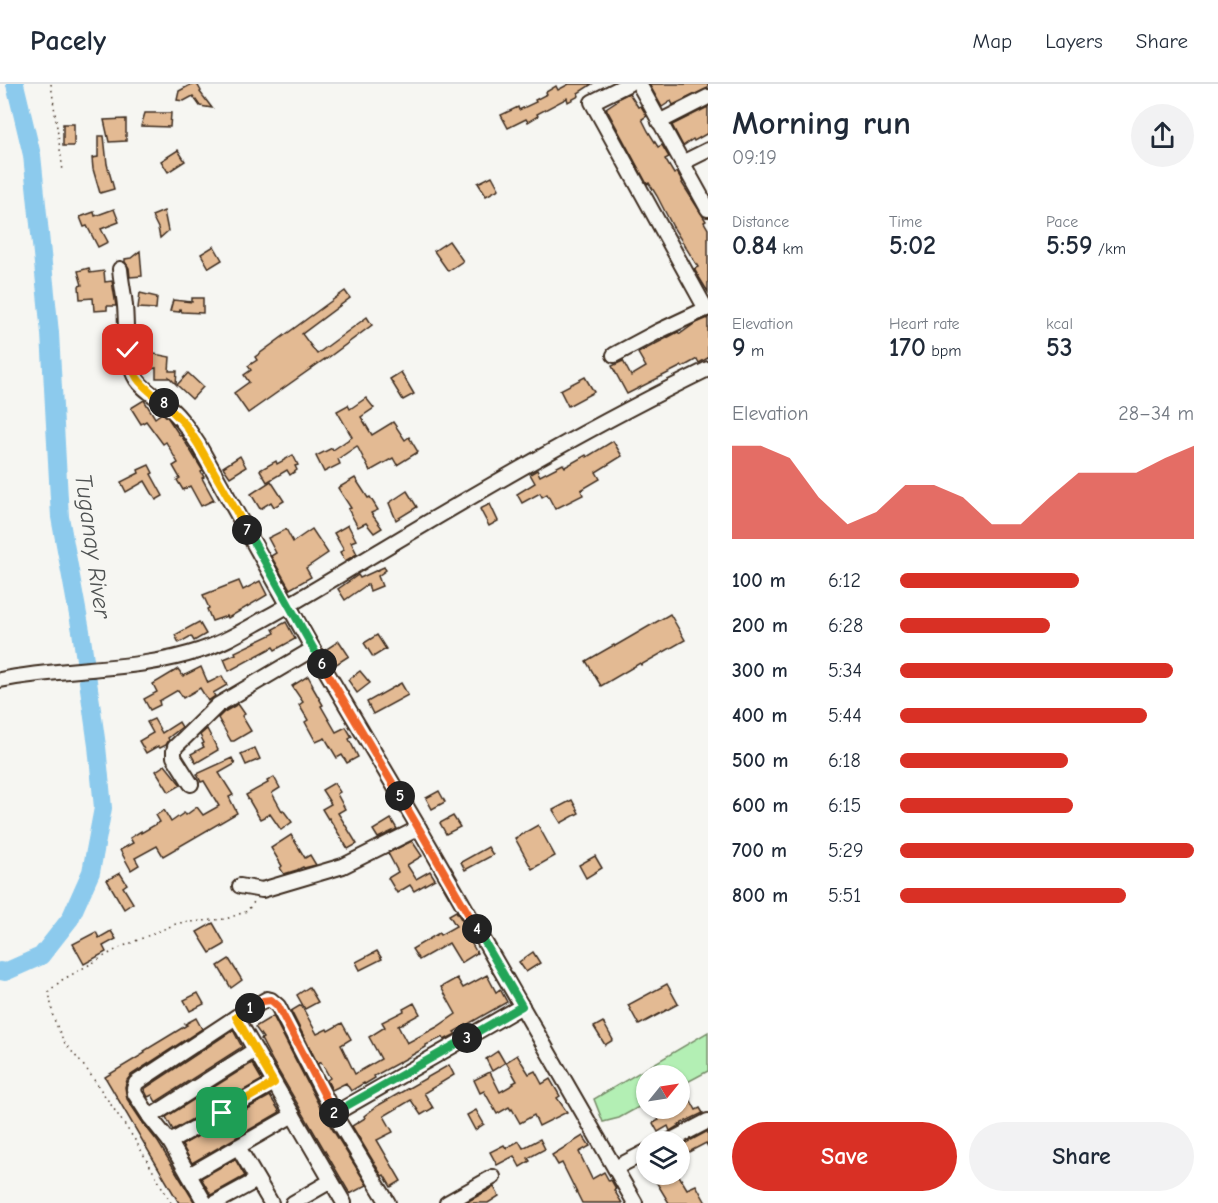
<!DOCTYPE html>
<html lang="en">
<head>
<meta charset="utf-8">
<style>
  body { margin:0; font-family:"Comic Neue",sans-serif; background:#f2f2f3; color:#1f2937; height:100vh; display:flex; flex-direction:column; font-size:22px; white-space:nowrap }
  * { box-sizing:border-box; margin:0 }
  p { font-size:20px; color:#747a83 }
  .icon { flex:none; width:33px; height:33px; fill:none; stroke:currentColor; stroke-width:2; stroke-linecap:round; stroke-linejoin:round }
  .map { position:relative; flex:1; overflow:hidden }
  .sheet { display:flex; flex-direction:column; background:#fff; width:510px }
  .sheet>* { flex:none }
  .needle { width:39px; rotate:60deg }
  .fabs { position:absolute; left:636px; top:981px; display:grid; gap:12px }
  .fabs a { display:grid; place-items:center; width:54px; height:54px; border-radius:50%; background:#fff; box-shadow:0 2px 4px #0004; font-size:30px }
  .pin { position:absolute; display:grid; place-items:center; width:51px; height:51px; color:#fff; margin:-26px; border-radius:12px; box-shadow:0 3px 9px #0006 }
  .km { position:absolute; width:30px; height:30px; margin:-15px; border-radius:50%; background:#222; color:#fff; font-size:16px; line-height:30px; text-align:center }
  .round { display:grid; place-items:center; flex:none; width:63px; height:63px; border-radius:32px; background:#f2f2f3 }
  .head { display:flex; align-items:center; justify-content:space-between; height:102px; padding:0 24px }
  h1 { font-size:33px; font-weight:700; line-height:45px }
  .stats { display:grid; grid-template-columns:repeat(3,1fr); gap:9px; height:102px; padding:6px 24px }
  .stats div { display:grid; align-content:center }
  .stats b { font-size:26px; font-weight:700 }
  .stats small { font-size:16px; font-weight:400 }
  .stats p { font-size:16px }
  .chart { height:168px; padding:12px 24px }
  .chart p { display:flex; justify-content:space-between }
  .chart svg { width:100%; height:108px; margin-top:6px; fill:#d93025; opacity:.7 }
  .button { display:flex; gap:12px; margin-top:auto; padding:12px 24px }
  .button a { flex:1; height:69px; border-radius:36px; background:#d93025; color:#fff; font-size:24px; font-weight:700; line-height:69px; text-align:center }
  .button a+a { background:#f2f2f3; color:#1f2937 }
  ul { padding:0 24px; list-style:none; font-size:20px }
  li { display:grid; grid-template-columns:96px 72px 1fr; align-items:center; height:45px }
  li i { height:15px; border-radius:8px; background:#d93025 }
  header { display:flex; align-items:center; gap:36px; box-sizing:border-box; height:84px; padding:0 30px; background:#fff; border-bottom:2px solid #e0e1e3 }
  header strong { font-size:28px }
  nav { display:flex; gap:33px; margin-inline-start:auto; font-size:21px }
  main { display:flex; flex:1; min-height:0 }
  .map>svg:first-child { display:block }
  .green { fill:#b3efb4; stroke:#778c69; stroke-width:1.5 }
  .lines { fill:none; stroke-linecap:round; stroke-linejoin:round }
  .river { stroke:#8ccaed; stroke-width:18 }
  .building { fill:#e3ba93; stroke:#3b2a1e; stroke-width:1.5 }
  .minor-casing { stroke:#3b2a1e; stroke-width:18 }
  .path { stroke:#3b2a1e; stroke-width:1.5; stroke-dasharray:1.5 4.5; stroke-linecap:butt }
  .minor { stroke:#f6f6f2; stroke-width:14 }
  .split-1-casing { stroke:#fff; stroke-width:12 }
  .split-2-casing { stroke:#fff; stroke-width:12 }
  .split-3-casing { stroke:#fff; stroke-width:12 }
  .split-4-casing { stroke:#fff; stroke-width:12 }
  .split-5-casing { stroke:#fff; stroke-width:12 }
  .split-6-casing { stroke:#fff; stroke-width:12 }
  .split-7-casing { stroke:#fff; stroke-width:12 }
  .split-8-casing { stroke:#fff; stroke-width:12 }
  .split-9-casing { stroke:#fff; stroke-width:12 }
  .split-1 { stroke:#f5b400; stroke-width:8 }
  .split-2 { stroke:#f0652b; stroke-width:8 }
  .split-3 { stroke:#22a559; stroke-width:8 }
  .split-4 { stroke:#22a559; stroke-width:8 }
  .split-5 { stroke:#f0652b; stroke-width:8 }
  .split-6 { stroke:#f0652b; stroke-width:8 }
  .split-7 { stroke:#22a559; stroke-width:8 }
  .split-8 { stroke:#f5b400; stroke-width:8 }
  .split-9 { stroke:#f5b400; stroke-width:8 }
  .labels { text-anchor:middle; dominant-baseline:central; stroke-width:4.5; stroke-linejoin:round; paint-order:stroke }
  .water-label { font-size:24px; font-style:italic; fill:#4f5252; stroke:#f6f6f2 }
</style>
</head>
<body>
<header>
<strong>Pacely</strong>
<nav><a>Map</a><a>Layers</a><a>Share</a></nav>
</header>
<main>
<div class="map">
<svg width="708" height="1119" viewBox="0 0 708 1119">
  <rect width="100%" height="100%" fill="#f6f6f2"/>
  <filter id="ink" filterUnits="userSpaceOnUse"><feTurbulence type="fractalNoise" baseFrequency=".0167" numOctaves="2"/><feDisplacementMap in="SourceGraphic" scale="12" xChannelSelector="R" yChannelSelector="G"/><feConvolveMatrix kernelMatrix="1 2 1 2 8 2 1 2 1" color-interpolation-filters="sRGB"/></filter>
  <g filter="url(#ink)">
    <polygon class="green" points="708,948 708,987 680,1002 680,992 646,992 646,1019 619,1034 603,1038 594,1015"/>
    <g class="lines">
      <polyline class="river" points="0,887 5,888 41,872 70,835 91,788 103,724 97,662 81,547 60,433 50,249 32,71 15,0"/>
    </g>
    <g class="building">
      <polygon points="192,0 197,0 201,7 200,8 212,24 200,22 193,12 184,17 177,16 179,7"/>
      <polygon points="569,0 592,0 578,9 579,12 568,18 567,14 537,30 538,32 528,38 526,35 508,44 501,31 518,23 519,26 536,18 535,16 547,10 546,8 556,2 558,6"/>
      <polygon points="649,0 708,0 708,4 673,21 671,17 662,23"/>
      <polygon points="629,9 638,23 641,22 647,32 642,35 648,47 658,63 662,61 669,73 665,75 674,90 677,88 683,98 682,99 706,137 704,138 708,145 708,208 694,185 698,183 673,143 657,112 649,99 647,100 606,24 618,16 617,15"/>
      <polygon points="708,23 708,49 694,57 693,55 683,62 672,41"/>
      <polygon points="145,29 171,29 170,43 141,42"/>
      <polygon points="126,35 126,57 109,58 104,36"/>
      <rect x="63" y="40" width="11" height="22"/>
      <polygon points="98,52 104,52 107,80 114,105 100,109 93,85 92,74 98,73"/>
      <polygon points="178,66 185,77 168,88 161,77"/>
      <polygon points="492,92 499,105 486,112 478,99"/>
      <polygon points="114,125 119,138 101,145 108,158 98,163 87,142 84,143 80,133 94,128 95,132"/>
      <polygon points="164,127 168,147 160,154 158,144 152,132"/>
      <polygon points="449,157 463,177 448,187 434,167"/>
      <polygon points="214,162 222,176 209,184 201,170"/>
      <polygon points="140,167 142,192 130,193 129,184 125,178 125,175 131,174"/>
      <polygon points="89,184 90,189 104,187 105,198 112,197 116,222 107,222 107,226 94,227 93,214 80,215 79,202 82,201 78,187"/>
      <polygon points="345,207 350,214 302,250 317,270 367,233 372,241 325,276 325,275 248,329 234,309 249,298 244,291 251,286 248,282 257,276 255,273"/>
      <polygon points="140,209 157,213 156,225 138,224"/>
      <polygon points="192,214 203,214 203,229 182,228 180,225 179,228 170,227 173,216 192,218"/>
      <polygon points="708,234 708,274 699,279 697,275 683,283 682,282 627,310 612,282 623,277 631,292 646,283 638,269 678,248 680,250 694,240"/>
      <polygon points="141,252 152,253 149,269 170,273 169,287 177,287 176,300 169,293 169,294 156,294 156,284 142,287 138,266"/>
      <polygon points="401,288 414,310 403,316 390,295"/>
      <polygon points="188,289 203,303 192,315 177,301"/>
      <polygon points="585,293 594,308 568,322 560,306"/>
      <polygon points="366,314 374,324 361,333 372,351 393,338 405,356 409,353 418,368 397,381 393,374 370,387 357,362 338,375 340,380 324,388 316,372 332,364 333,366 352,353 337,327 348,321 350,325"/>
      <polygon points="144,316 155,334 162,329 168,334 180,352 181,351 203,387 201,388 204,393 202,394 214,416 201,422 190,402 183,406 177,396 180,394 173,382 178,379 166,358 163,360 146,337 141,340 131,324"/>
      <polygon points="613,357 622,372 596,388 600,395 581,406 583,411 555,425 547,410 542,413 540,409 522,419 517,410 535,399 530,390 537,386 540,392 563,380 565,383 586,371 587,373"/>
      <polygon points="293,371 298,381 295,382 297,386 290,391 287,386 267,398 260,386 276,377 277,380"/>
      <polygon points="240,372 246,383 230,393 223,383"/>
      <polygon points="149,381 153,389 151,390 163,412 156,416 145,397 126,408 121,398 139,389 138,386"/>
      <polygon points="355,394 368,414 370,413 378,426 371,429 382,444 374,449 366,439 358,443 348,425 351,424 338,404"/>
      <polygon points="271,397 284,417 274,423 271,418 260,425 251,410"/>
      <polygon points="407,407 417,423 396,436 389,419"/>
      <polygon points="490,420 498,437 489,442 480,425"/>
      <polygon points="348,441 356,456 351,458 357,470 345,477 340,468 344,466 334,449"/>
      <polygon points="286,445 293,458 312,445 328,469 306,484 311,493 290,505 271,472 276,469 268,454"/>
      <polygon points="384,483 386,486 378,492 382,502 370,507 368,500 345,516 338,505 358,491 360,494"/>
      <polygon points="239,497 243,506 260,497 267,511 228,534 227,532 212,537 207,525 209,524 203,511"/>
      <polygon points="670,530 685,556 641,581 640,579 601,602 586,577 614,561 615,562"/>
      <polygon points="199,538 206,550 194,557 191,552 179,559 175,551"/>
      <polygon points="286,538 295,555 275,566 273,563 229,587 224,575 236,570 235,568 275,549 273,545"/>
      <polygon points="377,551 386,565 373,573 364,559"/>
      <polygon points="339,557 349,572 335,581 325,566"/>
      <polygon points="201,583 208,599 222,592 227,601 213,609 215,612 208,617 200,604 183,614 178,606 159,617 160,621 150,626 144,615 157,608 153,600 178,585 183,592"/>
      <polygon points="360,587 370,599 357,609 348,596"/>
      <polygon points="308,592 313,601 312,602 323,621 321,622 336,648 346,643 352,653 349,655 358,673 347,679 342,671 337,674 325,654 316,658 305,638 308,636 299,621 303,618 292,602"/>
      <polygon points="401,599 408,611 373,630 367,618"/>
      <polygon points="238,620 245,630 242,632 251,647 234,657 231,657 218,634 224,628"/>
      <polygon points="154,635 162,649 179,638 182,643 168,654 169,656 166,661 160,664 158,662 146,669 139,657 153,649 147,638"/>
      <polygon points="207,645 218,666 196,679 191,670 204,663 202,660 204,659 200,651"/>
      <polygon points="255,664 260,675 246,681 241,670"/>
      <polygon points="232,674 235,680 219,689 233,711 229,713 237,729 163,772 157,762 135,774 139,781 131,786 120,766 133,759 130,754 141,747 141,749 160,738 156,731 164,726 171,738 184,729 186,731 197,723 203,731 219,722 204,697 201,698 197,690"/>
      <polygon points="165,681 181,701 169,708 156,687"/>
      <polygon points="274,693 280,704 272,709 282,727 283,726 292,738 281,746 270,730 260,735 246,711 268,699 267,697"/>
      <polygon points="334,699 340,708 337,710 345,725 338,729 357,760 348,765 329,734 328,735 322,725 331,720 322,706"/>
      <polygon points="439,707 445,718 432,725 426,714"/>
      <polygon points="572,716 579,729 561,739 553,726"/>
      <polygon points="453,732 460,743 446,750 440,739"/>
      <polygon points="391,735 397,745 378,754 373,746"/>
      <polygon points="538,741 555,772 532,785 515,754"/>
      <polygon points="291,751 305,774 310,771 316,781 304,784 303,783 297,786 284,790 280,784 282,782 271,764"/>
      <polygon points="412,757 422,772 407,781 416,795 430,787 435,795 414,807 410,801 397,809 388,794 398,788 388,769"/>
      <polygon points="488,763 493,771 465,786 461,778"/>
      <polygon points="595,772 602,784 586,794 579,781"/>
      <polygon points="120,789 127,800 123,803 133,819 124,825 107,796"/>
      <polygon points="456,827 468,846 465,848 477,869 461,879 449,859 419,876 412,865 439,849 440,851 456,842 449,831"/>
      <polygon points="213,839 224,858 224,861 210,869 197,848"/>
      <polygon points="111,847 116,855 103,862 106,868 84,880 73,860 96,848 99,854"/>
      <polygon points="377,867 382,875 360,886 356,878"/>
      <polygon points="533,868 540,879 526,888 519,878"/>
      <polygon points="229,875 242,896 231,904 218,882"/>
      <polygon points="487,891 496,908 500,905 507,918 454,948 456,950 444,956 443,953 426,961 426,963 407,974 374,992 375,994 365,1000 364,999 351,1007 346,999 332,1006 327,996 330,994 321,978 318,980 291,927 301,921 317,950 327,945 328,947 342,939 351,955 341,961 355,990 381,975 369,953 385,943 382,938 404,927 403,925 414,919 420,930 398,942 407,959 437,943 456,930 441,903 457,894 463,904"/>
      <polygon points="667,900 678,920 639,941 628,921"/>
      <polygon points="309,903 318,918 305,925 297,911"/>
      <polygon points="198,909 204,920 190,927 184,916"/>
      <polygon points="273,932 326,1035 367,1101 350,1110 273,978 261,955 263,954 255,943"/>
      <polygon points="196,934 202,945 131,991 127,996 125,1003 127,1015 143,1039 158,1058 195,1119 179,1119 105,993 145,969 144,967 187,941 185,940"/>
      <polygon points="603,938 613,956 605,961 594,943"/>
      <polygon points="233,946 242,963 156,1018 152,1011 148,1013 144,1005"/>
      <polygon points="498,967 505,979 492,987 486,975"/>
      <polygon points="517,971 529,990 535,987 542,1000 550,995 560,1012 557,1014 567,1028 539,1042 534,1031 520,1039 512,1025 511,1026 509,1023 497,1030 484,1007 480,1009 474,996 490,988 500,1008 514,1000 513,999 517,997 506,978"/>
      <polygon points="252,979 262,996 173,1046 166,1033"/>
      <polygon points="449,981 454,991 424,1009 433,1024 421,1031 411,1016 384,1032 393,1048 377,1056 401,1097 391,1103 384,1091 382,1092 352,1042 365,1034 364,1032 377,1022"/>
      <polygon points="270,1012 280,1028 192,1079 182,1061"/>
      <polygon points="690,1015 696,1026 700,1024 703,1029 678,1041 678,1042 670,1047 668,1042 658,1048 653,1039 659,1036 655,1029 664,1024 680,1024 680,1021"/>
      <polygon points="476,1026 484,1040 475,1046 467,1031"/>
      <polygon points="708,1047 708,1063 706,1059 685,1070 680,1062"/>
      <polygon points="583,1052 590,1062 579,1068 592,1095 604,1088 609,1097 611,1096 616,1105 614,1106 622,1119 582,1119 562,1079 558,1081 552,1071"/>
      <polygon points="540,1055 545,1065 528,1074 530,1077 520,1083 514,1072 497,1081 490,1068 504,1061 506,1064 519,1057 523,1064"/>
      <polygon points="235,1075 245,1092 211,1111 201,1094"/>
      <polygon points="664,1090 678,1090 687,1105 696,1101 706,1119 669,1119 655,1096"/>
      <polygon points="494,1103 499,1112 488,1119 465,1119"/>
    </g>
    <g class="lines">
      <g class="minor-casing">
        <g id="minor">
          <polyline points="628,0 592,18 706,225"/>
          <polyline points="639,0 708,125"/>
          <polyline points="659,38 708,13"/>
          <polyline points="682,79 708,66"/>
          <path d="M120,185C121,197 124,210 125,222C127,244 124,276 137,296C145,308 162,316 172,326C183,336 190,348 198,360L313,565L419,744L635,1119"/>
          <polyline points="614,271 659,247 708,224"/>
          <path d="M0,596C66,582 137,588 201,566C224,559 246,545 266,534C306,512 344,488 383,465C490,401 597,339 708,285"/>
          <polyline points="191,700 174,673 174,667 175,663 218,621 313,565"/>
          <polyline points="240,802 262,806 343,782 419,744"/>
          <polyline points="236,933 344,1119"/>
          <polyline points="334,1030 522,922"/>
          <polyline points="150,1033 255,966"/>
          <polyline points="170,1058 274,999"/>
          <polyline points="668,1058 708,1037"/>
          <polyline points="238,1063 271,1119"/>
          <polyline points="615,1084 646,1068"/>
          <polyline points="189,1091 293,1031"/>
          <polyline points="205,1119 170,1058 150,1033 135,1010 134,1005 136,999 236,933 267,915 271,916 278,922 334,1030 388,1119"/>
          <polyline points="215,1119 257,1096"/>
          <polyline points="293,1119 331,1097"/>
          <polyline points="447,1119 493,1093"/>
        </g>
      </g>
      <g class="path">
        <polyline points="51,0 63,87"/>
        <polyline points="171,1119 137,1059 88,987 64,958 53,933 49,907 62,896 119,864 178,839 226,835 247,827 254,818"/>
      </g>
      <use href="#minor" class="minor"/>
    </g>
  </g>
  <g class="lines" filter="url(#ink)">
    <g class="split-1-casing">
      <polyline id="split-1" points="222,1029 274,999 236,933 250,924"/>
    </g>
    <g class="split-2-casing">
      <polyline id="split-2" points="250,924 263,917 271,916 278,922 334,1029"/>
    </g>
    <g class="split-3-casing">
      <polyline id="split-3" points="334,1029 467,954"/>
    </g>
    <g class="split-4-casing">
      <polyline id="split-4" points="467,954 522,922 477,845"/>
    </g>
    <g class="split-5-casing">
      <polyline id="split-5" points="400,712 477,845"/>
    </g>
    <g class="split-6-casing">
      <polyline id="split-6" points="322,580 400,712"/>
    </g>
    <g class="split-7-casing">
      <polyline id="split-7" points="247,446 322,580"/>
    </g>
    <g class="split-8-casing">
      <polyline id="split-8" points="164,319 185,340 198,360 247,446"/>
    </g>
    <g class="split-9-casing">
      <path id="split-9" d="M128,266C134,298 140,299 164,319"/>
    </g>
    <use href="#split-1" class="split-1"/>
    <use href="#split-2" class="split-2"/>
    <use href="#split-3" class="split-3"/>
    <use href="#split-4" class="split-4"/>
    <use href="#split-5" class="split-5"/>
    <use href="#split-6" class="split-6"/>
    <use href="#split-7" class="split-7"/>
    <use href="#split-8" class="split-8"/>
    <use href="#split-9" class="split-9"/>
  </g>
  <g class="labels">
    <g class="water-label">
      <text transform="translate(93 462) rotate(82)">Tuganay River</text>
    </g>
  </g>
</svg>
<div class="fabs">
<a><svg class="needle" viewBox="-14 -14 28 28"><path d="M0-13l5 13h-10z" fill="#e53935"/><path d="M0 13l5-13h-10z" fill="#747a83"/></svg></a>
<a><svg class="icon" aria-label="layers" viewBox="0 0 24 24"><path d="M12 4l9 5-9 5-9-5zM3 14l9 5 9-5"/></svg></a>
</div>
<div class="pin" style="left:222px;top:1029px;background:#1e9e55"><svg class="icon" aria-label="arrive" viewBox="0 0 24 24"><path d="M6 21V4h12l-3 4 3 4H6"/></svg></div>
<div class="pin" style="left:128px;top:266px;background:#d93025"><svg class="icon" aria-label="check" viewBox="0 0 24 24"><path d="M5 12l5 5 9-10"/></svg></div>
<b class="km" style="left:250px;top:924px">1</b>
<b class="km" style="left:334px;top:1029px">2</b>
<b class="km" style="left:467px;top:954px">3</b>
<b class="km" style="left:477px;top:845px">4</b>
<b class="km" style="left:400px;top:712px">5</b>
<b class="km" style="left:322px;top:580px">6</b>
<b class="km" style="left:247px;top:446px">7</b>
<b class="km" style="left:164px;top:319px">8</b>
</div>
<section class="sheet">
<div class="head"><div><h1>Morning run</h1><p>09:19</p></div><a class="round"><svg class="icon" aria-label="share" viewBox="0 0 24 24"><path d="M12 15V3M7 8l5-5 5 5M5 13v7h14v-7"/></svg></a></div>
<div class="stats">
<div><p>Distance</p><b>0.84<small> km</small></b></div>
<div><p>Time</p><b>5:02</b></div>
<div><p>Pace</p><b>5:59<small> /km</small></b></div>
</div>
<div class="stats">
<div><p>Elevation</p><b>9<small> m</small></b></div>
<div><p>Heart rate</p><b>170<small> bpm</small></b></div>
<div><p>kcal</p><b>53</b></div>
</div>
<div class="chart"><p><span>Elevation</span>28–34 m</p>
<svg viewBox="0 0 160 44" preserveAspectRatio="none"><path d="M0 44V6L10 6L20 11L30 27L40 38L50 33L60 22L70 22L80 27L90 38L100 38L110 27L120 17L130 17L140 17L150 11L160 6V44z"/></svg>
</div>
<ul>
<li><b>100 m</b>6:12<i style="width:61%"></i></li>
<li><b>200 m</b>6:28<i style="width:51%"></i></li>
<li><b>300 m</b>5:34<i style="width:93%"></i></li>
<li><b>400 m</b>5:44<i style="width:84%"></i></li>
<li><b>500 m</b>6:18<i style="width:57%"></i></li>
<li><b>600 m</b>6:15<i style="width:59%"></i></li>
<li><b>700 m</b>5:29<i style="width:100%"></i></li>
<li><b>800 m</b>5:51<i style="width:77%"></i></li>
</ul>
<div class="button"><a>Save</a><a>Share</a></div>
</section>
</main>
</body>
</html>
